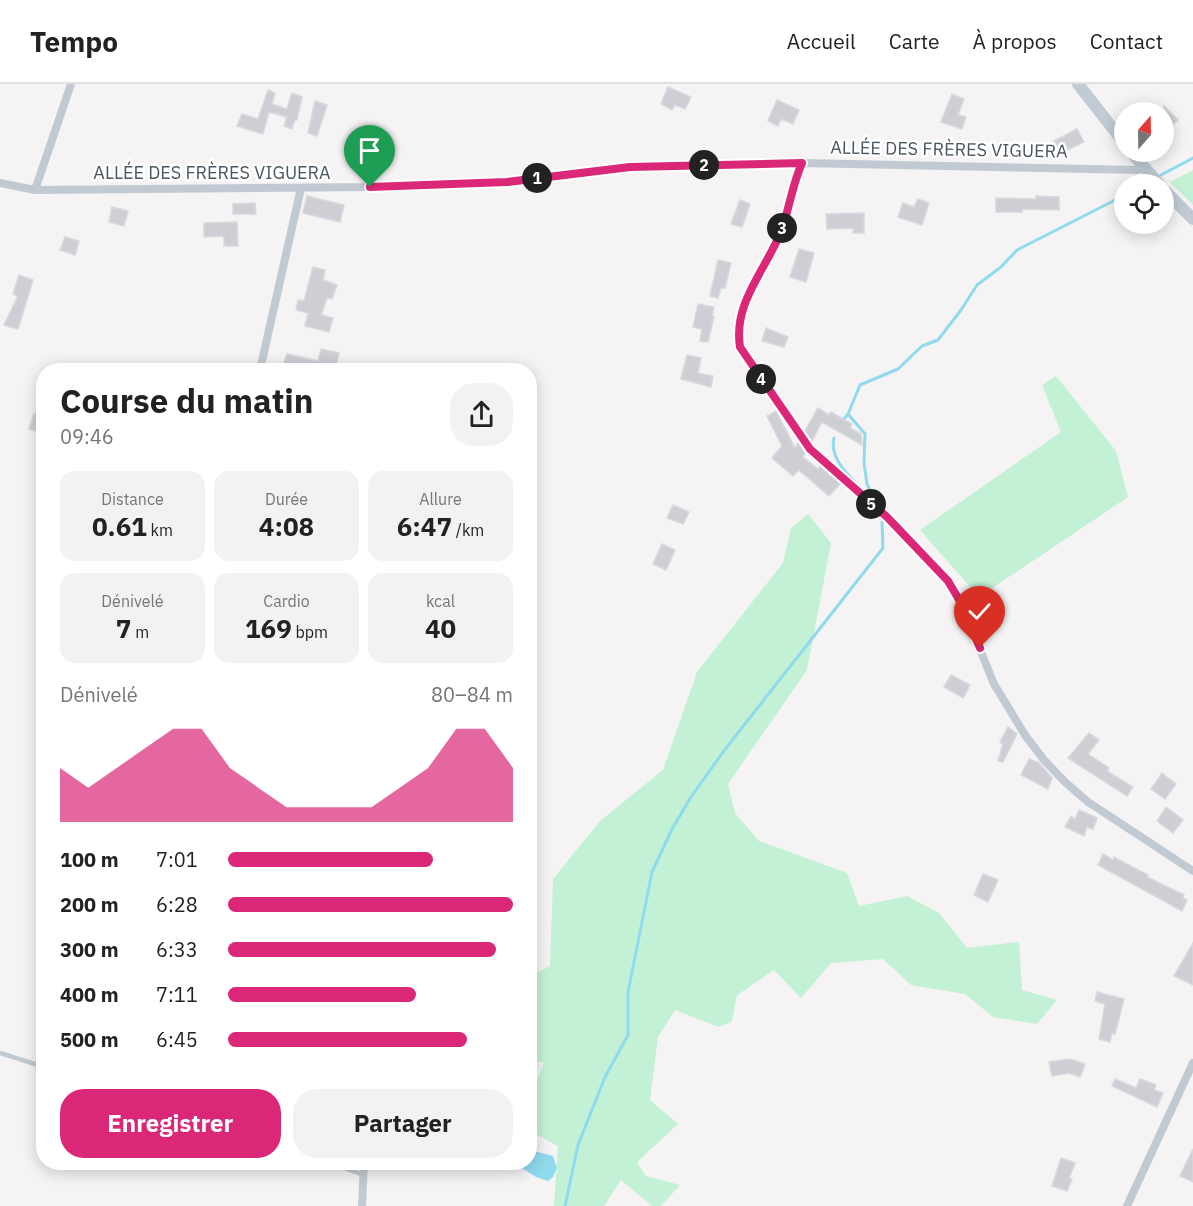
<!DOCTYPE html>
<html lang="fr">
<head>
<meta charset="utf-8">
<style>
  body { margin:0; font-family:"IBM Plex Sans",sans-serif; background:#f2f2f2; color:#222; height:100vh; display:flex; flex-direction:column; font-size:22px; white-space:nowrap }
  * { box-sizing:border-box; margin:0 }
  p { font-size:20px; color:#767676 }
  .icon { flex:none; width:33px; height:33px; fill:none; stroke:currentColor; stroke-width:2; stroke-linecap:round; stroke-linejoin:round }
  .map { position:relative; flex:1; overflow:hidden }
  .panel { position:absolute; left:36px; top:279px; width:501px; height:807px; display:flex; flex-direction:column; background:#fff; border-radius:24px; box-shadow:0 3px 15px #0003 }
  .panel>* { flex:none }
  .needle { width:39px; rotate:20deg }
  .fabs { position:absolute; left:1114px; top:18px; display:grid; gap:12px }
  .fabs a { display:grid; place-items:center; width:60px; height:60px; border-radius:50%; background:#fff; box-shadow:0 3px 15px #0003; font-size:30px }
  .pin { position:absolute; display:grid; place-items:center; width:51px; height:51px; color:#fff; margin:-62px -26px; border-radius:50% 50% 50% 0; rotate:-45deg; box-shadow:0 0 6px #0007 }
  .pin .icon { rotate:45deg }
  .km { position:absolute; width:30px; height:30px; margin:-15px; border-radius:50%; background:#222; color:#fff; font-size:16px; line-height:30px; text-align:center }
  .round { display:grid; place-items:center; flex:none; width:63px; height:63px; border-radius:24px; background:#f2f2f2 }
  .summary { display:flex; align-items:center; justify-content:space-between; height:102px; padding:0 24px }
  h1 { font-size:33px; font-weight:700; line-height:45px }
  .figures { display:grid; grid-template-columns:repeat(3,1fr); gap:9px; height:102px; padding:6px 24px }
  .figures div { display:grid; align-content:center; border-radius:15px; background:#f2f2f2; text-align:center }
  .figures b { font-size:26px; font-weight:700 }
  .figures small { font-size:16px; font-weight:400 }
  .figures p { font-size:16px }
  .chart { height:168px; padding:12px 24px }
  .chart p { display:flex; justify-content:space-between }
  .chart svg { width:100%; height:108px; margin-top:6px; fill:#db2777; opacity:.7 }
  .cta { display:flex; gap:12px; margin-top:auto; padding:12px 24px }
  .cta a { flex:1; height:69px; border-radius:24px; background:#db2777; color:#fff; font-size:24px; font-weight:700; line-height:69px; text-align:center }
  .cta a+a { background:#f2f2f2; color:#222 }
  ul { padding:0 24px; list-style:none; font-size:20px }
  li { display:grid; grid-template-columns:96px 72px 1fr; align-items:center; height:45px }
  li i { height:15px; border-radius:8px; background:#db2777 }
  header { display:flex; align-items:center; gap:36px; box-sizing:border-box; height:84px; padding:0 30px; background:#fff; border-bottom:2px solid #e0e0e0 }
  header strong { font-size:28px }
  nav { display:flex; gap:33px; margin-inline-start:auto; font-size:21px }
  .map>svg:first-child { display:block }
  .green { fill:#c3f1d5 }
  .water { fill:#90daee }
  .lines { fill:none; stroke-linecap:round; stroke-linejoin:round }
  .stream { stroke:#90daee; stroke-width:3 }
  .building { fill:#cdcfd5; stroke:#d7d9de; stroke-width:1.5 }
  .lane { stroke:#c1cad2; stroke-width:4.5 }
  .street { stroke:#c1cad2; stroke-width:8 }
  .secondary { stroke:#c1cbd6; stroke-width:12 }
  .route-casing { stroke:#fff; stroke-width:12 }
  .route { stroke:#db2777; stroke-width:8 }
  .labels { text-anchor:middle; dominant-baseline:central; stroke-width:5; stroke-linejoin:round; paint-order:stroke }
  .street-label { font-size:18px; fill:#4a5661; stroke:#fff }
</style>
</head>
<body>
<header>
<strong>Tempo</strong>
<nav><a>Accueil</a><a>Carte</a><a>À propos</a><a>Contact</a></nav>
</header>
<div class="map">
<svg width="1193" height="1122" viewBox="0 0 1193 1122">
  <rect width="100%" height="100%" fill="#f5f3f3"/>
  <g class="green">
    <polygon points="1193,86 1193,121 1170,98"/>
    <polygon points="1056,292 1116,367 1128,413 979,513 920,446 1061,348 1042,301"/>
    <path d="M808,430L831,459L807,586L728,700L735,729L759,757L847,789L859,822L907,812L939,829L967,864L1019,858L1022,906L1057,916L1037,940L993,933L965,910L911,901L883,875L831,879L801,914L774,886L737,911L732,937L719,943L675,926L658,953L650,1016L678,1040L637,1078L646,1092L680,1101L661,1122H652L621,1096L604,1122H554L558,1062L532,1048C525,1022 535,1002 544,979L530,975V893L550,882L553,795L600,737L663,686L697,588L783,479L791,444Z"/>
  </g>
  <polygon class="water" points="530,1066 553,1072 557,1084 553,1093 548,1097 536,1093 522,1084 521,1079 530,1078"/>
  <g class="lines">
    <g class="stream">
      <polyline points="1161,91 1193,74"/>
      <polyline points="1145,100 1147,100"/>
      <polyline points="844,335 848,330"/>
      <path d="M834,354C829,375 849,391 861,405"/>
      <polyline points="877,420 867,400 864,379 865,350 848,330 860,301 898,285 922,262 938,256 961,226 977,201 1001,183 1017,166 1125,111"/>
      <polyline points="565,1122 578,1061 605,993 628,951 628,908 652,788 672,745 691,713 723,668 883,464 882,438"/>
    </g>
  </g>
  <g class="building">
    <polygon points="668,3 691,13 685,25 675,21 672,26 661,20"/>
    <polygon points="268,6 275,9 272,20 287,25 292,9 302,13 297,36 295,36 292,45 284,42 287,33 269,28 263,50 237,42 242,30 258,35"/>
    <polygon points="952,10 964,15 958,31 966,33 962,45 941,38"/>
    <polygon points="777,16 799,26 793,40 781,35 778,42 768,37"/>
    <polygon points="315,17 327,21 317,52 308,49"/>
    <polygon points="1164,22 1178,36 1164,49"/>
    <polygon points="1077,45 1084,58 1061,69 1054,57"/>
    <polygon points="307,112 344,121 340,138 303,129"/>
    <polygon points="1036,112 1059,113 1059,126 1022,125 1022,128 996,128 996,114 1036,115"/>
    <polygon points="918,115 929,119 922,141 898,133 903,119 914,123"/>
    <polygon points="740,116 750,120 742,143 731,140"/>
    <polygon points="255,119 256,130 233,130 233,120"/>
    <polygon points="112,123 128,127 124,142 109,138"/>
    <polygon points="864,129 864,149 853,149 853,144 827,145 826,130"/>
    <polygon points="237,138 238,162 224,162 224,152 204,153 204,139"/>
    <polygon points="65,153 79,157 75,171 60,166"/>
    <polygon points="799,165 814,169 806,198 790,193"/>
    <polygon points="718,176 731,179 725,204 721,204 718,214 710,212"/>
    <polygon points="313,183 325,186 323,196 337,201 332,215 327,214 321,231 333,234 329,248 305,242 308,229 296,226 298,216 304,217"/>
    <polygon points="19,191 33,196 18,245 4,241 18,212 13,210"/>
    <polygon points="698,220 714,223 712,232 714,233 708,258 700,257 702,245 693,243"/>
    <polygon points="766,244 788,253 784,263 762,257"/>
    <polygon points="321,265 339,269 335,286 305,286 283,282 287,270 318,277"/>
    <polygon points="687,271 701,274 698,289 713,292 711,303 681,295"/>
    <polygon points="818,324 829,331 831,328 852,340 850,344 861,350 862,361 822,338 812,357 805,347"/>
    <polygon points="776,327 795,364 798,359 805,369 803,373 818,385 820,382 840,400 829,412 799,386 793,392 772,374 782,362 767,332"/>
    <polygon points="34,329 44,333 44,349 29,345"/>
    <polygon points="673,421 689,428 683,440 667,434"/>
    <polygon points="662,460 675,466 666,486 653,480"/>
    <polygon points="951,591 970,601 963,614 944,603"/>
    <polygon points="1008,643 1017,650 1003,678 998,677 1003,660 1000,658"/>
    <polygon points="1089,649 1099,656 1088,670 1109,684 1107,687 1133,703 1127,712 1068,674"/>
    <polygon points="1029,675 1039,679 1052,694 1048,705 1021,691"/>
    <polygon points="1162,689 1176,700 1165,715 1151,705"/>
    <polygon points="1166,723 1183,736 1173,749 1157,737"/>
    <polygon points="1079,726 1097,734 1093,745 1087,743 1084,752 1065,743 1071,732 1075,735"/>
    <polygon points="1103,770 1113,776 1114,773 1148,791 1147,793 1184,811 1183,814 1187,816 1182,827 1098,781"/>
    <polygon points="983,790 998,796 988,818 974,811"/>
    <polygon points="1193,859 1193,901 1174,892"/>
    <polygon points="1097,908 1124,915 1115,950 1112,949 1110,958 1099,955 1105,920 1095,917"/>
    <polygon points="1070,975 1085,980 1080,993 1069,989 1052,992 1049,978"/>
    <polygon points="1115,995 1136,1004 1140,995 1156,1001 1154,1006 1163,1009 1157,1023 1112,1002"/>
    <polygon points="1193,1065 1193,1098 1180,1092"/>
    <polygon points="1061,1074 1075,1079 1069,1094 1072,1095 1067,1107 1052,1102"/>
  </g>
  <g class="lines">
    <g class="lane">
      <polyline points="0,969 44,983"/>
      <polyline points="327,1078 364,1091"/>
    </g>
    <g class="street">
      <path d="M802,79C792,101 789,127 780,150C764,188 733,220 740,263L810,365L887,433L948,497L961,519L994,600L1025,651L1044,676L1065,698L1088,718L1193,787"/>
      <polyline points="0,99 35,106 370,103 507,98 630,83 802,79 1138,86 1142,82"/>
      <polyline points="35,106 71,0"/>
      <polyline points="260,286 301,104"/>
      <polyline points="362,1122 364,1078"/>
      <polyline points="1127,1122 1193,979"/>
    </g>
    <g class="secondary">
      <polyline points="1078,0 1125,60"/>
      <polyline points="1131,68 1159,100"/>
      <polyline points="1164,106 1193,135"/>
    </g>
  </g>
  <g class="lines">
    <g class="route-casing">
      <path id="route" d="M370,103L507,98L630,83L802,79C792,101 789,127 780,150C764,188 733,220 740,263L810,365L887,433L948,497L961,519L980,564"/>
    </g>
    <use href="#route" class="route"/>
  </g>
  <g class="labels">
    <g class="street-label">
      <text transform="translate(949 65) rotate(1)">ALLÉE DES FRÈRES VIGUERA</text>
      <text x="212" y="88">ALLÉE DES FRÈRES VIGUERA</text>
    </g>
  </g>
</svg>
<div class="fabs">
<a><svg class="needle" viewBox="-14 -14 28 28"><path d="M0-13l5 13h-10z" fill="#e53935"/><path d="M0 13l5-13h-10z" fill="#767676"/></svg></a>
<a><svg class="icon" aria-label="locate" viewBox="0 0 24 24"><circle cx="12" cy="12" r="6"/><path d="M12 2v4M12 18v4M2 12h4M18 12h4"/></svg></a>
</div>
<div class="pin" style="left:370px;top:103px;background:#1e9e55"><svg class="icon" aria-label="arrive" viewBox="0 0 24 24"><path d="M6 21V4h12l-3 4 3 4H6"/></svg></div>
<div class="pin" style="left:980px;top:564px;background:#d93025"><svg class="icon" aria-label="check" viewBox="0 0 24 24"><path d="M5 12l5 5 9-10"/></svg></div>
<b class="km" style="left:537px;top:94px">1</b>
<b class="km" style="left:704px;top:81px">2</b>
<b class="km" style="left:782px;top:144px">3</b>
<b class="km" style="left:761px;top:295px">4</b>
<b class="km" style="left:871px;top:420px">5</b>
<section class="panel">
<div class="summary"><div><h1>Course du matin</h1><p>09:46</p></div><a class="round"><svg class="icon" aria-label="share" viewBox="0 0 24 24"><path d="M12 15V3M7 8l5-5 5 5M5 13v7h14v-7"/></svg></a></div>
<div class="figures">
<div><p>Distance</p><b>0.61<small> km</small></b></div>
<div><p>Durée</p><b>4:08</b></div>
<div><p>Allure</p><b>6:47<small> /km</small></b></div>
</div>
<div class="figures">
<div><p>Dénivelé</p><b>7<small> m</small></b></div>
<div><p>Cardio</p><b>169<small> bpm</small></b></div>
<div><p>kcal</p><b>40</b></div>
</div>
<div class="chart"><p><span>Dénivelé</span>80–84 m</p>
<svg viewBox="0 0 160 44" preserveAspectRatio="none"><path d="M0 44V22L10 30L20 22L30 14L40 6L50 6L60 22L70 30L80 38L90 38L100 38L110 38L120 30L130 22L140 6L150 6L160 22V44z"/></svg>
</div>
<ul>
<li><b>100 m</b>7:01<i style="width:72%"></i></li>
<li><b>200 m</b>6:28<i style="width:100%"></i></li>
<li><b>300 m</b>6:33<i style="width:94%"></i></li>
<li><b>400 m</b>7:11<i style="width:66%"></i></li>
<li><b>500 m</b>6:45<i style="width:84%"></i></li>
</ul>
<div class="cta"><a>Enregistrer</a><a>Partager</a></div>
</section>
</div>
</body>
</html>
